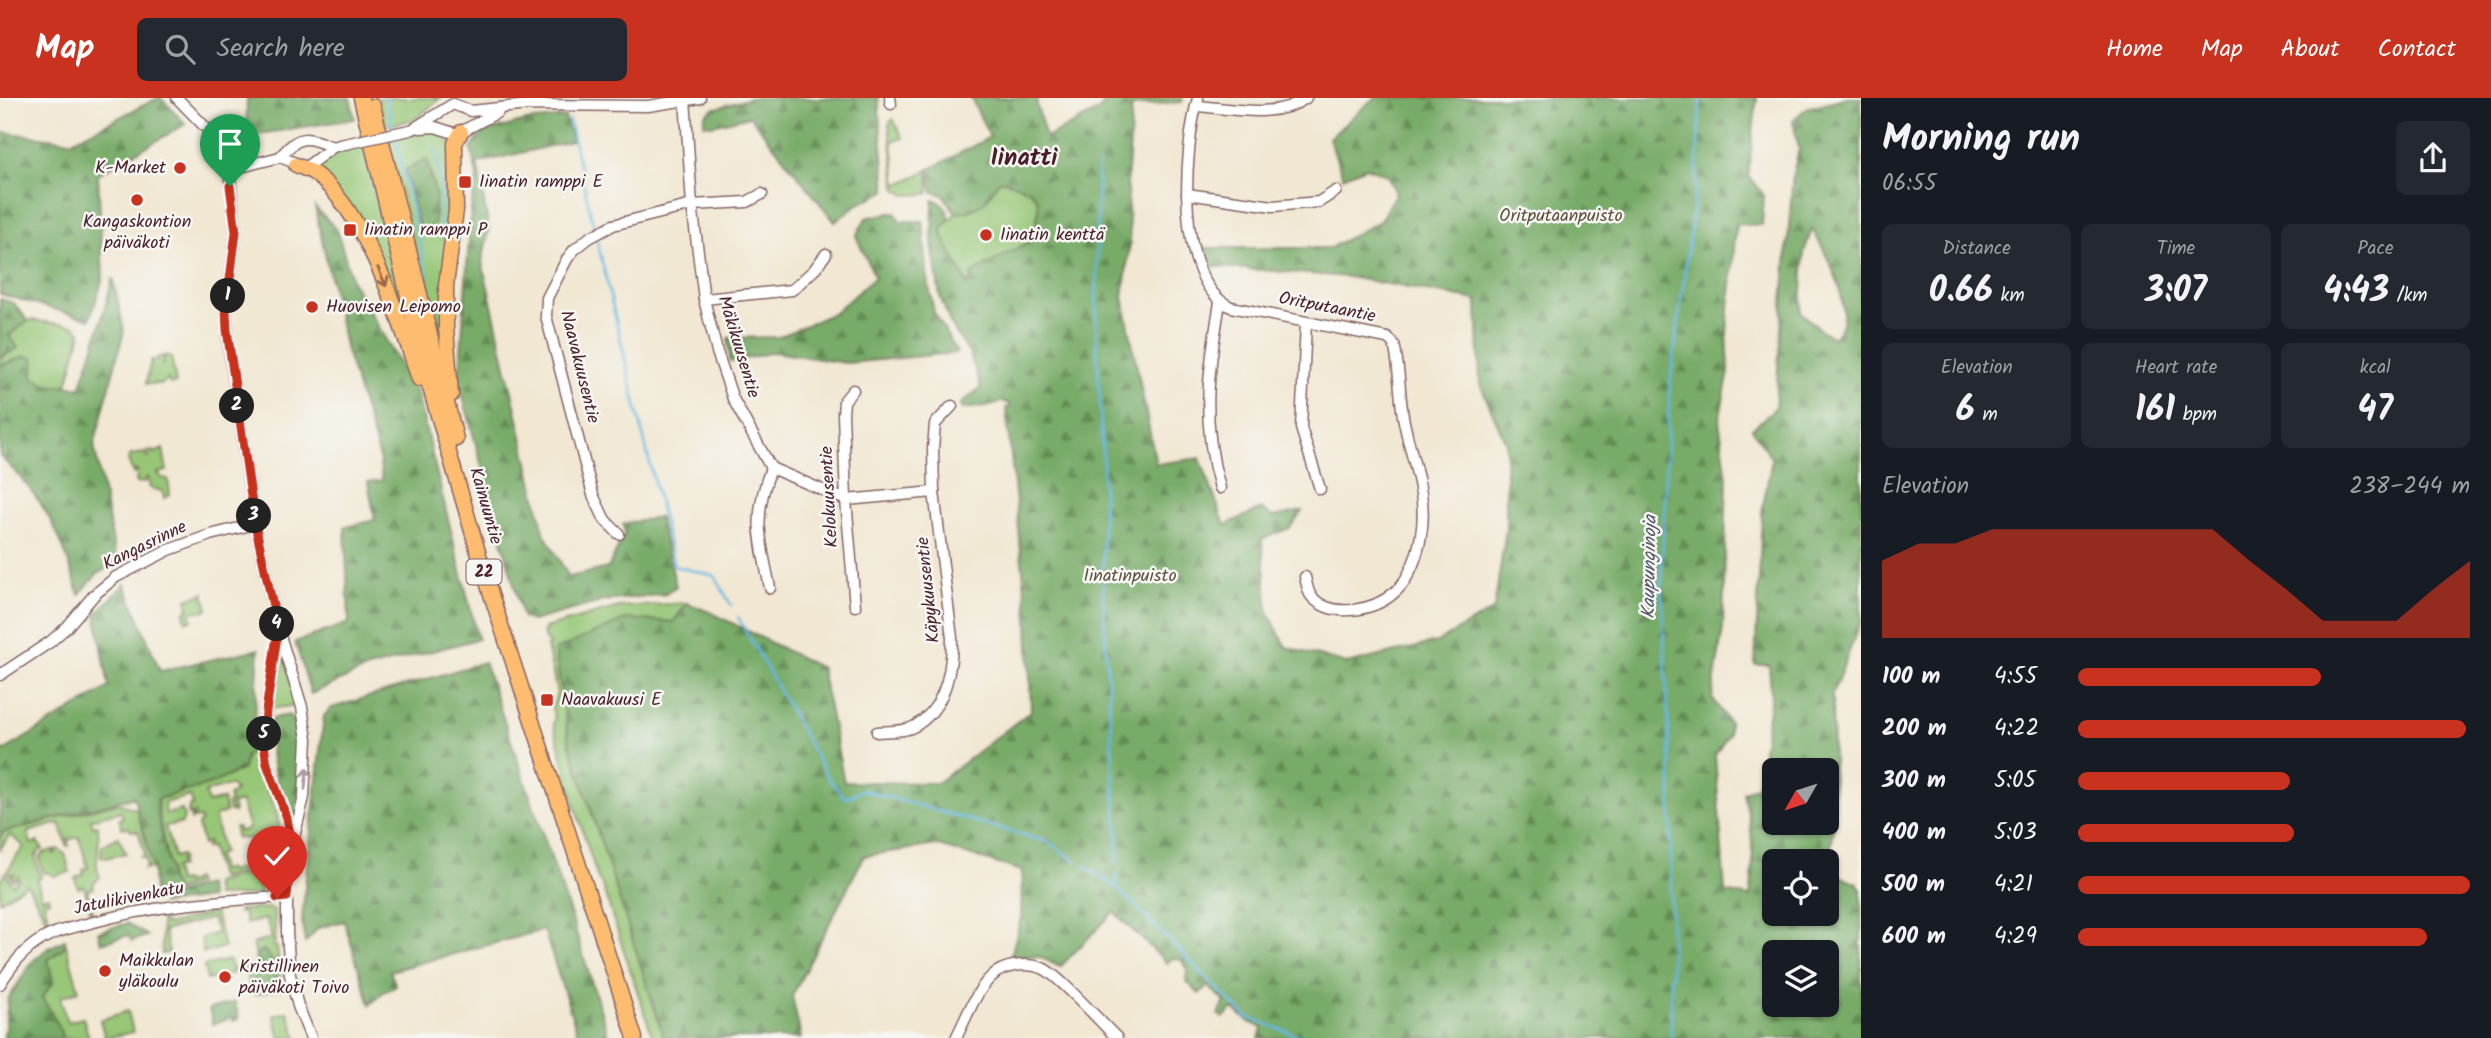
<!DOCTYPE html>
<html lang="en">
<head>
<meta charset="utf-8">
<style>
  body { margin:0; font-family:Kalam,sans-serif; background:#242831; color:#f1f3f6; height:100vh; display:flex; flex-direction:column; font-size:26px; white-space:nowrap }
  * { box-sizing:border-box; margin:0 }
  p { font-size:23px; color:#9ea1a6 }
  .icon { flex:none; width:38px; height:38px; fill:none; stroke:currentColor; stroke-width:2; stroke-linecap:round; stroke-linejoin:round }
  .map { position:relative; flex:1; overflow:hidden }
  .drawer { display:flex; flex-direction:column; background:#171b24; width:630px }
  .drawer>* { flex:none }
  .needle { width:46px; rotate:231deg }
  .fabs { position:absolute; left:1762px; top:660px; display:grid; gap:14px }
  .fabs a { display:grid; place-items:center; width:77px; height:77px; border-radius:10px; background:#171b24; box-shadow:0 2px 5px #0004; font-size:35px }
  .pin { position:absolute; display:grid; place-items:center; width:60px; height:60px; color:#fff; margin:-72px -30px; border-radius:50% 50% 50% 0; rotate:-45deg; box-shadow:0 0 7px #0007 }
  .pin .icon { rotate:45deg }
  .km { position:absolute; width:35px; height:35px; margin:-18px; border-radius:50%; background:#222; color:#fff; font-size:19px; line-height:35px; text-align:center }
  .round { display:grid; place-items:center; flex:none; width:74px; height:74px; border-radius:10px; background:#242831 }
  .headline { display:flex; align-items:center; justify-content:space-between; height:119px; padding:0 21px }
  h1 { font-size:38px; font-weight:800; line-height:52px }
  .stats { display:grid; grid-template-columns:repeat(3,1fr); gap:10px; height:119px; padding:7px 21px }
  .stats div { display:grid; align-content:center; border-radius:10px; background:#242831; text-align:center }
  .stats b { font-size:35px; font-weight:800 }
  .stats small { font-size:19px; font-weight:400 }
  .stats p { font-size:19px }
  .chart { height:196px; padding:14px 21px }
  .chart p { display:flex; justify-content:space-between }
  .chart svg { width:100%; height:126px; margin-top:7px; fill:#c8321e; opacity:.7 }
  ul { padding:0 21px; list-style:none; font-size:23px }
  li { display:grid; grid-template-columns:112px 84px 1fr; align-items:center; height:52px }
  li i { height:18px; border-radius:9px; background:#c8321e }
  header { display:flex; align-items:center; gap:42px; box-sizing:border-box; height:98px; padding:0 35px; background:#c8321e; color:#fff }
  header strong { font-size:33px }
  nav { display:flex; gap:38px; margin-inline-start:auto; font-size:24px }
  .search { width:490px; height:63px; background:#242831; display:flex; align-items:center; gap:18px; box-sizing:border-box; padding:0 24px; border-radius:10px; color:#9ea1a6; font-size:26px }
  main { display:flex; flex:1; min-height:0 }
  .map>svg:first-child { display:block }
  .green { fill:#96c676; stroke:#707250; stroke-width:2 }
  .forest { fill:url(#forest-firs); stroke:#616549; stroke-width:2; fill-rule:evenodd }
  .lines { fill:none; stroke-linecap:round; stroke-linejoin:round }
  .stream { stroke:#66b8e2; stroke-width:2.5 }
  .minor-casing { stroke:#846565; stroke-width:13 }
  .highway-casing { stroke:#846565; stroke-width:17 }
  .minor { stroke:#fff; stroke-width:10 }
  .highway { stroke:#fdbc70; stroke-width:14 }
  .minor-bridge-casing { stroke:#846565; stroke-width:13; stroke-linecap:butt }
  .minor-bridge { stroke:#fff; stroke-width:10 }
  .oneway { stroke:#9b664a }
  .oneway2 { stroke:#ae9aa0 }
  .route-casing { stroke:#fff; stroke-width:14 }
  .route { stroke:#c8321e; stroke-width:9 }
  .poi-dot { fill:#c8321e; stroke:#f6f6f2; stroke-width:2.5 }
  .labels { text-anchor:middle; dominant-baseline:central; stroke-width:5; stroke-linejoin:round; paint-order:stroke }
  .shield { fill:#f6f6f2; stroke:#7e6067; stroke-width:2 }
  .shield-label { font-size:16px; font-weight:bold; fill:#4a1f2b }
  .poi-label { font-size:18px; fill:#4a1f2b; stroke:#f6f6f2; text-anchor:start }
  .park-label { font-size:18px; fill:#615142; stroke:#f6f6f2 }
  .street-label { font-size:18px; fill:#4a1f2b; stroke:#f6f6f2 }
  .water-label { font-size:19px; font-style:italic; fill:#54556b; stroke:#f6f6f2 }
  .district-label { font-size:24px; font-weight:bold; fill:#4a1f2b; stroke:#f6f6f2 }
</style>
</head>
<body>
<header>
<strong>Map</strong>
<div class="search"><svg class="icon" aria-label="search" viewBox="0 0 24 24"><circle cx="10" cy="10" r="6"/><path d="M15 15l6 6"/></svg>Search here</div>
<nav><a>Home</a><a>Map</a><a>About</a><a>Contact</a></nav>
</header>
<main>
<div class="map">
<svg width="1861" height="940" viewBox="0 0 1861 940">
  <defs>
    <pattern id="forest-firs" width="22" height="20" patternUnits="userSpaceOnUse" patternTransform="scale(1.75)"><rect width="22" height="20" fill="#78ab67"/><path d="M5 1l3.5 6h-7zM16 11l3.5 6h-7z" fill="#648b55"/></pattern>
  </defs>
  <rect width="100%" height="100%" fill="#f6f6f2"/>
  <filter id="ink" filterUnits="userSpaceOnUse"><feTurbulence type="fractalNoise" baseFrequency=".0143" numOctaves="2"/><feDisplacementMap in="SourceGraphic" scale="14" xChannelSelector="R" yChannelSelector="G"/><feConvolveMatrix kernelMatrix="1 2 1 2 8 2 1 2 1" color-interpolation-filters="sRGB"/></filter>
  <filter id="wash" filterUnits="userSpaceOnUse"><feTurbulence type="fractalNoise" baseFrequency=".00686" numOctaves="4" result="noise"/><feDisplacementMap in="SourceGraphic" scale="28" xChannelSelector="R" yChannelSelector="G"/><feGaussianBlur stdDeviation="1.57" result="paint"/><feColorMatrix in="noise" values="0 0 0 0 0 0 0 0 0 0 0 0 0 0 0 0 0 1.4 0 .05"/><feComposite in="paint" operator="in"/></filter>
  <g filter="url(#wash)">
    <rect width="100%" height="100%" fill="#f1e7d2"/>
    <g class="green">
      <polygon points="378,0 440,0 416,21 386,28"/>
      <polygon points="893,21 903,40 892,43 897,87 928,72 929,94 927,96 905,97 896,90 889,26"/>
      <polygon points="432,33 454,40 445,279 388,40"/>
      <polygon points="366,46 414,243 374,153 313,71 332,55"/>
      <path d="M1001,82C1045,94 1043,101 1032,142L971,176L973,182L967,185L943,139L942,130L956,115C968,114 979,111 987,101C993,94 993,87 1001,82Z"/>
      <polygon points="30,222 75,228 81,235 67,287 51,288 34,281 32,274 34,266 25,259 2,267 0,265 0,260 17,250 9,237"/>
      <polygon points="166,257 171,258 176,285 170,286 168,281 162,286 146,286 151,262 157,262 158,259 164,258 162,268"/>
      <polygon points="163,351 167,373 158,375 162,380 168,381 170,397 164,400 162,393 150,390 148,379 146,380 146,384 136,385 137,377 133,375 137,373 132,372 128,362 131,357 144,355 146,360 149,359 147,354 154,353 155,355"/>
      <polygon points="204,495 208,512 190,514 192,522 186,523 184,515 189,509 187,501"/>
      <polygon points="687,505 673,524 627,521 569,644 664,940 653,940 602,787 598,781 577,715 553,625 555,622 552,610 557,595 547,547 549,546 548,543 545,542 543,534 546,532 545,530 619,509"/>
      <polygon points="279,541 298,607 269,611"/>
      <path d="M253,653C259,676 270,695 277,717C281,732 280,747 279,762L263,769L255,741L236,740L235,729H238L239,734L249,731L241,704L232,706L234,714L229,713L228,706L230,702L229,698L235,693L231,687L205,694L208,705L223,701L226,714L217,717L215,720L223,755L217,757L221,772L227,771L229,774L239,770L241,775L222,780H219L211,749L206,750L208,744L203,747L198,727L201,724L200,720L194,721L195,715L191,716L193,721L191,722L190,716H188L189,709L193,707L190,698L164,705L166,716L182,712L184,720L182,725L165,728L174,759L181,757L182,762L179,763L181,768L174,770L177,784L184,783L185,786L195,781L197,786L174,793L175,790L168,780L157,701L211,686L242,671L246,656Z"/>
      <path d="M117,705L137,711L140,724L149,722L156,770L144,771L147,768L145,760L141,759L145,757L138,733H131L129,729L122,730L119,721L123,720L121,713L91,721L93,728L97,727C103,744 92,764 100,779L93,786L94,790L87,792L93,814L91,815L84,788L78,790L75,780L84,776L83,771L88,770L79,739L68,742L69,748H67L60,725L28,734L31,746L37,744L43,751L39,753L35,759L41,780L37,781L42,800L48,798L49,802L44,804L50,826H49L27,786L0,803V783L5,775L13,787L19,780L18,778L13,782L11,779L15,775L10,777L7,773L24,748L10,737L0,751L1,735Z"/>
      <polygon points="118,739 126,755 106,760 101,758 102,748"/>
      <polygon points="53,752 54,756 56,756 55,752 58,751 65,756 70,774 54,778 49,775 43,775 39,759 43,755"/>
      <polygon points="251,775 260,792 259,797 216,798 214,785"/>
      <polygon points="270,810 274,812 276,843 274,843 274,848 277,849 282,891 254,897 251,894 245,870 258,866 253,846 272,840 266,821 246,826 243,814 238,815 238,812"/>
      <polygon points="215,814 224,849 203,855 201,840 217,835 212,820 164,833 169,854 162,856 161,819 167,827"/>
      <polygon points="66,847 79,893 60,899 67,924 83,920 89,940 62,940 59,929 42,899 53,885 48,862"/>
      <polygon points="229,862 232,873 237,871 238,874 207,882 204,868"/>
      <polygon points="128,913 133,934 105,940 100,922"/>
      <polygon points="288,914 297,940 280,940 274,917"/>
    </g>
    <g class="forest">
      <polygon points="158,0 161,0 186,26 98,76 103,180 90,221 0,196 0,34 72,43"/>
      <polygon points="247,0 350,0 355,21 246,38"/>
      <polygon points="751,0 878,0 886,93 856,107 835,124 750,18 713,27 704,26 705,17 713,11"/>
      <path d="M971,0H1037V8L1046,40L1098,13L1109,0H1183L1182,4L1132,8L1127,89L1130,144L1123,199L1156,366L1200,360L1225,427L1261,411L1273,419L1302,413L1290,430L1262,441L1268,514L1286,549L1347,566L1437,544L1494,511L1506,432V345L1480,286L1477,202L1348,179L1209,168L1201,150H1330L1380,123L1396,95L1387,77L1366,69L1343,79L1329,40L1374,0H1757L1748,78L1764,97L1762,127L1736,126L1727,235L1729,274L1719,322L1727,380L1723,530L1712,600L1729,624V636L1715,657L1725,794L1750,799C1756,763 1753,730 1743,695L1758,687L1771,597L1769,567H1755L1762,413L1772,361L1752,331L1775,310L1793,76L1799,51L1793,23L1806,10L1844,0H1861V523L1832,597L1834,725L1828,775L1856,784L1861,791V843L1858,846L1861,848V940H1259L1263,930L1249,924L1233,911L1223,920L1218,916L1225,904L1208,888L1199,896L1186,883L1187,872L1182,862L1172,860L1167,865L1114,814L1060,869L1040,859L1011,858L1021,820L1022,773L936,747L864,758L792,898L801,940H664L569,644L555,552L627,521L673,524L687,505L712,515L821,570L844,684L937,685L1031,613L1028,521L1006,310L1010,309V306L1002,303L995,307L962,311L960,307L981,289L970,257L950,225L940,198L932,146L933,102C944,103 946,111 950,120L942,130L943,139L967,185L972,182L971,176L1032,142C1043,101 1044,94 1001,82C993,87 993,94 987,101C979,111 968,114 956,115L943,97L933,94L928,72L990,39ZM1812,131C1827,156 1859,215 1834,240L1818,230L1801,214L1804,154ZM1774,672H1827V724H1774ZM1774,763H1827V816H1774ZM1774,854H1827V906H1774Z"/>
      <polygon points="565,19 572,43 477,65 489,132 482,163 544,435 569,479 608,470 625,436 623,426 659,419 676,488 666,496 604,503 532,523 523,520 459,284 471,111 477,78 471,50 483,35 526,23"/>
      <polygon points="427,61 436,99 434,127 420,134 405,72"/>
      <polygon points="315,109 337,132 352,183 417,296 478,541 368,570 311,596 295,544 349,525 345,429 375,422 368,384 382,383 379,357 346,253"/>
      <polygon points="895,114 900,123 923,123 928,185 934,214 957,255 846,265 774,254 730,264 728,240 779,239 834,215 875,179 856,138 866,120"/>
      <path d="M113,180L124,233L94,347L117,465L97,476L79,497C62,437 45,401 0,358V265L2,267L25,258L33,260C35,268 31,273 34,281L51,288L67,287L80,290L95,245Z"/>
      <polygon points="0,201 14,205 28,223 9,237 18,250 0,260"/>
      <polygon points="125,486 160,573 259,551 253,653 246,657 243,671 211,686 157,701 157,713 170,774 169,780 175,790 174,793 154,798 153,770 134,699 4,734 0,738 0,655 109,589 96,516"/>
      <polygon points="484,564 571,818 609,940 579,940 544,832 390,873 396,888 383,894 370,907 344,823 318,830 305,845 302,822 307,768 324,618 331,610"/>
      <path d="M289,617L300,631L303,657L296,719L292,718C275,682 267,660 272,620Z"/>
      <polygon points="273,769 278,772 275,794 268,795 256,775"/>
      <polygon points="207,787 210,800 162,806 162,799"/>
      <polygon points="127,825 147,838 131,843 129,837 101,845 98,834"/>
      <polygon points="65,842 66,847 48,862 53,885 42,899 59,929 62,940 4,940 8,901 32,864 48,850"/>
      <polygon points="264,852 275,866 276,881 262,895 255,896 250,891 250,885 260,872 255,859 257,855"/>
      <polygon points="235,904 239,921 233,923 232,919 213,927 209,911"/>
    </g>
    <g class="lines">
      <g class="stream">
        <polyline points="386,0 394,33"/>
        <polyline points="569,22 594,130"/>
        <polyline points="395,40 428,180"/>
        <polyline points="1098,65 1096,233 1103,368 1103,502 1118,747 1117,766"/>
        <polyline points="418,139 440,131 441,91 436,50"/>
        <polyline points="597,142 674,468 715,478 731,507"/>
        <polyline points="738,519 828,680 845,700 863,692 1048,744 1076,763"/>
        <polyline points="1084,768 1116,789"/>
        <polyline points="1117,774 1116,789 1246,919 1297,937"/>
        <polyline points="1301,939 1305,940"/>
        <polyline points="1671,940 1671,671 1661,486 1670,286 1696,89 1700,0"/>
      </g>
    </g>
  </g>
  <g filter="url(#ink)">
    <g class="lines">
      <g class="minor-casing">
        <g id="minor">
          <polyline points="177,0 210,34 229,72 236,134 226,213 228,242 255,426 278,531 302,609 307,641 304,699 292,747 287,799 287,834 290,877 298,908 311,940"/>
          <polyline points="685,0 692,107 704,201 717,254 733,301 771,370 846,402 934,394"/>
          <polyline points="890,0 891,6"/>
          <path d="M1198,0C1184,50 1174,183 1231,209L1387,240C1390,242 1392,243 1394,247C1398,257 1400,297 1402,311C1407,354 1429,392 1421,437C1418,456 1410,481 1395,494C1374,513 1332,521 1312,499C1307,494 1307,485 1305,479"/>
          <path d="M1196,8C1231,10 1275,22 1306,0"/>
          <polyline points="420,30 435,29 457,36 498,14"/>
          <polyline points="413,31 453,6 471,13 528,7 648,8 700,0"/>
          <path d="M280,59C300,36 304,38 333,49"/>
          <polyline points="229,72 280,59 306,69 333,49 340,47"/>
          <polyline points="1187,96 1273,108 1319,104 1336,93"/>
          <polyline points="704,201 792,192 814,172 826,156"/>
          <polyline points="1306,225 1301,330 1320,391"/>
          <polyline points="853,292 844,303 843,316 846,402 855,508"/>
          <path d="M1220,390C1200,320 1209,273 1220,204"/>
          <polyline points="619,436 605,422 593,397 546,218 547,200 567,161 574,152 589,140 613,127 692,107 747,104 762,96"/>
          <path d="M770,490C760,439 752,421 771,370"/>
          <polyline points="278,535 266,613 264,646 267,666 287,720 292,747"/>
          <polyline points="0,577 50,544 67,529 94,497 116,479 169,452 210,437 255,426"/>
          <path d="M877,634C888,633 905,634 915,628C946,610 952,572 952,540L934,394L933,351L935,326L952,308"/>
          <path d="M0,886C12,867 24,851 44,840C58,832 75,829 90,825C154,807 221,802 287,799"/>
          <path d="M956,940C966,921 975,894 991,879C1002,867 1027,864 1042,870C1057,875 1102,926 1117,940"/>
        </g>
      </g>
      <g class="highway-casing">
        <g id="highway">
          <polyline points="361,0 428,283 486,481 635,940"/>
          <polyline points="373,8 456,341"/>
          <path d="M296,67C302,70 310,72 315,76C366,113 400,223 419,281"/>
          <polyline points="451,297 446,230 446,187 456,112 455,45 461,34"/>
        </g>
      </g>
      <use href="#minor" class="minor"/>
      <use href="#highway" class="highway"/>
      <g class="minor-bridge-casing">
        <polyline id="minor-bridge" points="340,47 410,32"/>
      </g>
      <use href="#minor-bridge" class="minor-bridge"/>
    </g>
    <defs><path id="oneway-shaft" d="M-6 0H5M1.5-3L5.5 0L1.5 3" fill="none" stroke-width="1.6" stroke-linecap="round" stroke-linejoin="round" transform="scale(1.75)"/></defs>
    <use class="oneway" href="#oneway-shaft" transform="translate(382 179) rotate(66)"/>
    <use class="oneway2" href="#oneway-shaft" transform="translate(306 681) rotate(-84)"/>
  </g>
  <g class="lines" filter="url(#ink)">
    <g class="route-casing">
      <polyline id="route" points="230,88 236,134 226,213 227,232 255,426 278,531 266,613 264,646 267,666 287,720 292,747 287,799 277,800"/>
    </g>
    <use href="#route" class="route"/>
  </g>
  <g class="poi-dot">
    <circle cx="180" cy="70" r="7"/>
    <rect x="458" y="77" width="14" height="14" rx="3.5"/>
    <circle cx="137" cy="102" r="7"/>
    <rect x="343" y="125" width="14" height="14" rx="3.5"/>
    <circle cx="986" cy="137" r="7"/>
    <circle cx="312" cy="209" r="7"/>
    <rect x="540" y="595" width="14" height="14" rx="3.5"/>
    <circle cx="105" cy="873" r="7"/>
    <circle cx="225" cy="879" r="7"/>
  </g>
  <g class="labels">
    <rect class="shield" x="466.5" y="461.5" width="35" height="25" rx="5"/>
    <g class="shield-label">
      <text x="484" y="474">22</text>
    </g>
    <g class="poi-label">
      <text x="166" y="70" text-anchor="end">K-Market</text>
      <text x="479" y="84">Iinatin ramppi E</text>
      <text x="137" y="124" text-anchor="middle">Kangaskontion<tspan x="137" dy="21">päiväkoti</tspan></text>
      <text x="364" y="132">Iinatin ramppi P</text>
      <text x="1000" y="137">Iinatin kenttä</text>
      <text x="326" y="209">Huovisen Leipomo</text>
      <text x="561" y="602">Naavakuusi E</text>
      <text x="119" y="863">Maikkulan<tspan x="119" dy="21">yläkoulu</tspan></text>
      <text x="239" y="869">Kristillinen<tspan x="239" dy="21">päiväkoti Toivo</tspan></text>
    </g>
    <g class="park-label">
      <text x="1561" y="118">Oritputaanpuisto</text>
      <text x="1130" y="478">Iinatinpuisto</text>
    </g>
    <g class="street-label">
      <text transform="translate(1327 210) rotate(11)">Oritputaantie</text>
      <text transform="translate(738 249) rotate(73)">Mäkikuusentie</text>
      <text transform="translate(579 269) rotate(76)">Naavakuusentie</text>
      <text transform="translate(830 399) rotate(-93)">Kelokuusentie</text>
      <text transform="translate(485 408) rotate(74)">Kainuuntie</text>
      <text transform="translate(145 448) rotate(-26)">Kangasrinne</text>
      <text transform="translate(929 492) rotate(-96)">Käpykuusentie</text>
      <text transform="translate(129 801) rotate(-11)">Jatulikivenkatu</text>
    </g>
    <g class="water-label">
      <text transform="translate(1650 469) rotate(-89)">Kaupunginoja</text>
    </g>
    <g class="district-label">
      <text x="1024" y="60">Iinatti</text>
    </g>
  </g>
</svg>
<div class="fabs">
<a><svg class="needle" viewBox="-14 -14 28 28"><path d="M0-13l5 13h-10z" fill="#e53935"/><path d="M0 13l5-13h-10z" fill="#9ea1a6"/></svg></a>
<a><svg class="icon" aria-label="locate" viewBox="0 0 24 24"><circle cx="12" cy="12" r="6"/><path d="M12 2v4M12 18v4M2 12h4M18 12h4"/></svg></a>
<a><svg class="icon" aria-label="layers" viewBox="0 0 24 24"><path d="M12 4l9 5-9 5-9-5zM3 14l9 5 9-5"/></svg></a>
</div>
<div class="pin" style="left:230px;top:88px;background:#1e9e55"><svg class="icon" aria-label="arrive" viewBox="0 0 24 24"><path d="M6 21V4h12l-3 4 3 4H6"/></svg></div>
<div class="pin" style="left:277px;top:800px;background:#d93025"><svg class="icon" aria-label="check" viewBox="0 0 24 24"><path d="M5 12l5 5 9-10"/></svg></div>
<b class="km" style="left:228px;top:198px">1</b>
<b class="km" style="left:237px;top:308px">2</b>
<b class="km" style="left:254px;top:418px">3</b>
<b class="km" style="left:277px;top:526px">4</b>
<b class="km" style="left:264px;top:636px">5</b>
</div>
<section class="drawer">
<div class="headline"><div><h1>Morning run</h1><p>06:55</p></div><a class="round"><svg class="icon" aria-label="share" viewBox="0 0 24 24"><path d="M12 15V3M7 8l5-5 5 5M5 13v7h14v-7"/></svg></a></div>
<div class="stats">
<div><p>Distance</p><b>0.66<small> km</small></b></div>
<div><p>Time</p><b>3:07</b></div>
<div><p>Pace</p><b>4:43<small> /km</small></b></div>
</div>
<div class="stats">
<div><p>Elevation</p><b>6<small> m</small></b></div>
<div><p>Heart rate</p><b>161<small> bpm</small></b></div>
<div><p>kcal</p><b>47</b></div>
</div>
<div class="chart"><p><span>Elevation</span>238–244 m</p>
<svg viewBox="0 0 160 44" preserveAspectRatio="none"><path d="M0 44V17L10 11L20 11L30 6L40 6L50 6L60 6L70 6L80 6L90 6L100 17L110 27L120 38L130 38L140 38L150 27L160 17V44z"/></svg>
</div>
<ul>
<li><b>100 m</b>4:55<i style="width:62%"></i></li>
<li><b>200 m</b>4:22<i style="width:99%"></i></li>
<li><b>300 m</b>5:05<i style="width:54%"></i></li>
<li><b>400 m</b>5:03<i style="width:55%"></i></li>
<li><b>500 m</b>4:21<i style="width:100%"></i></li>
<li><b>600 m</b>4:29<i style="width:89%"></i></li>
</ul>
</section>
</main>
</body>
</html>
